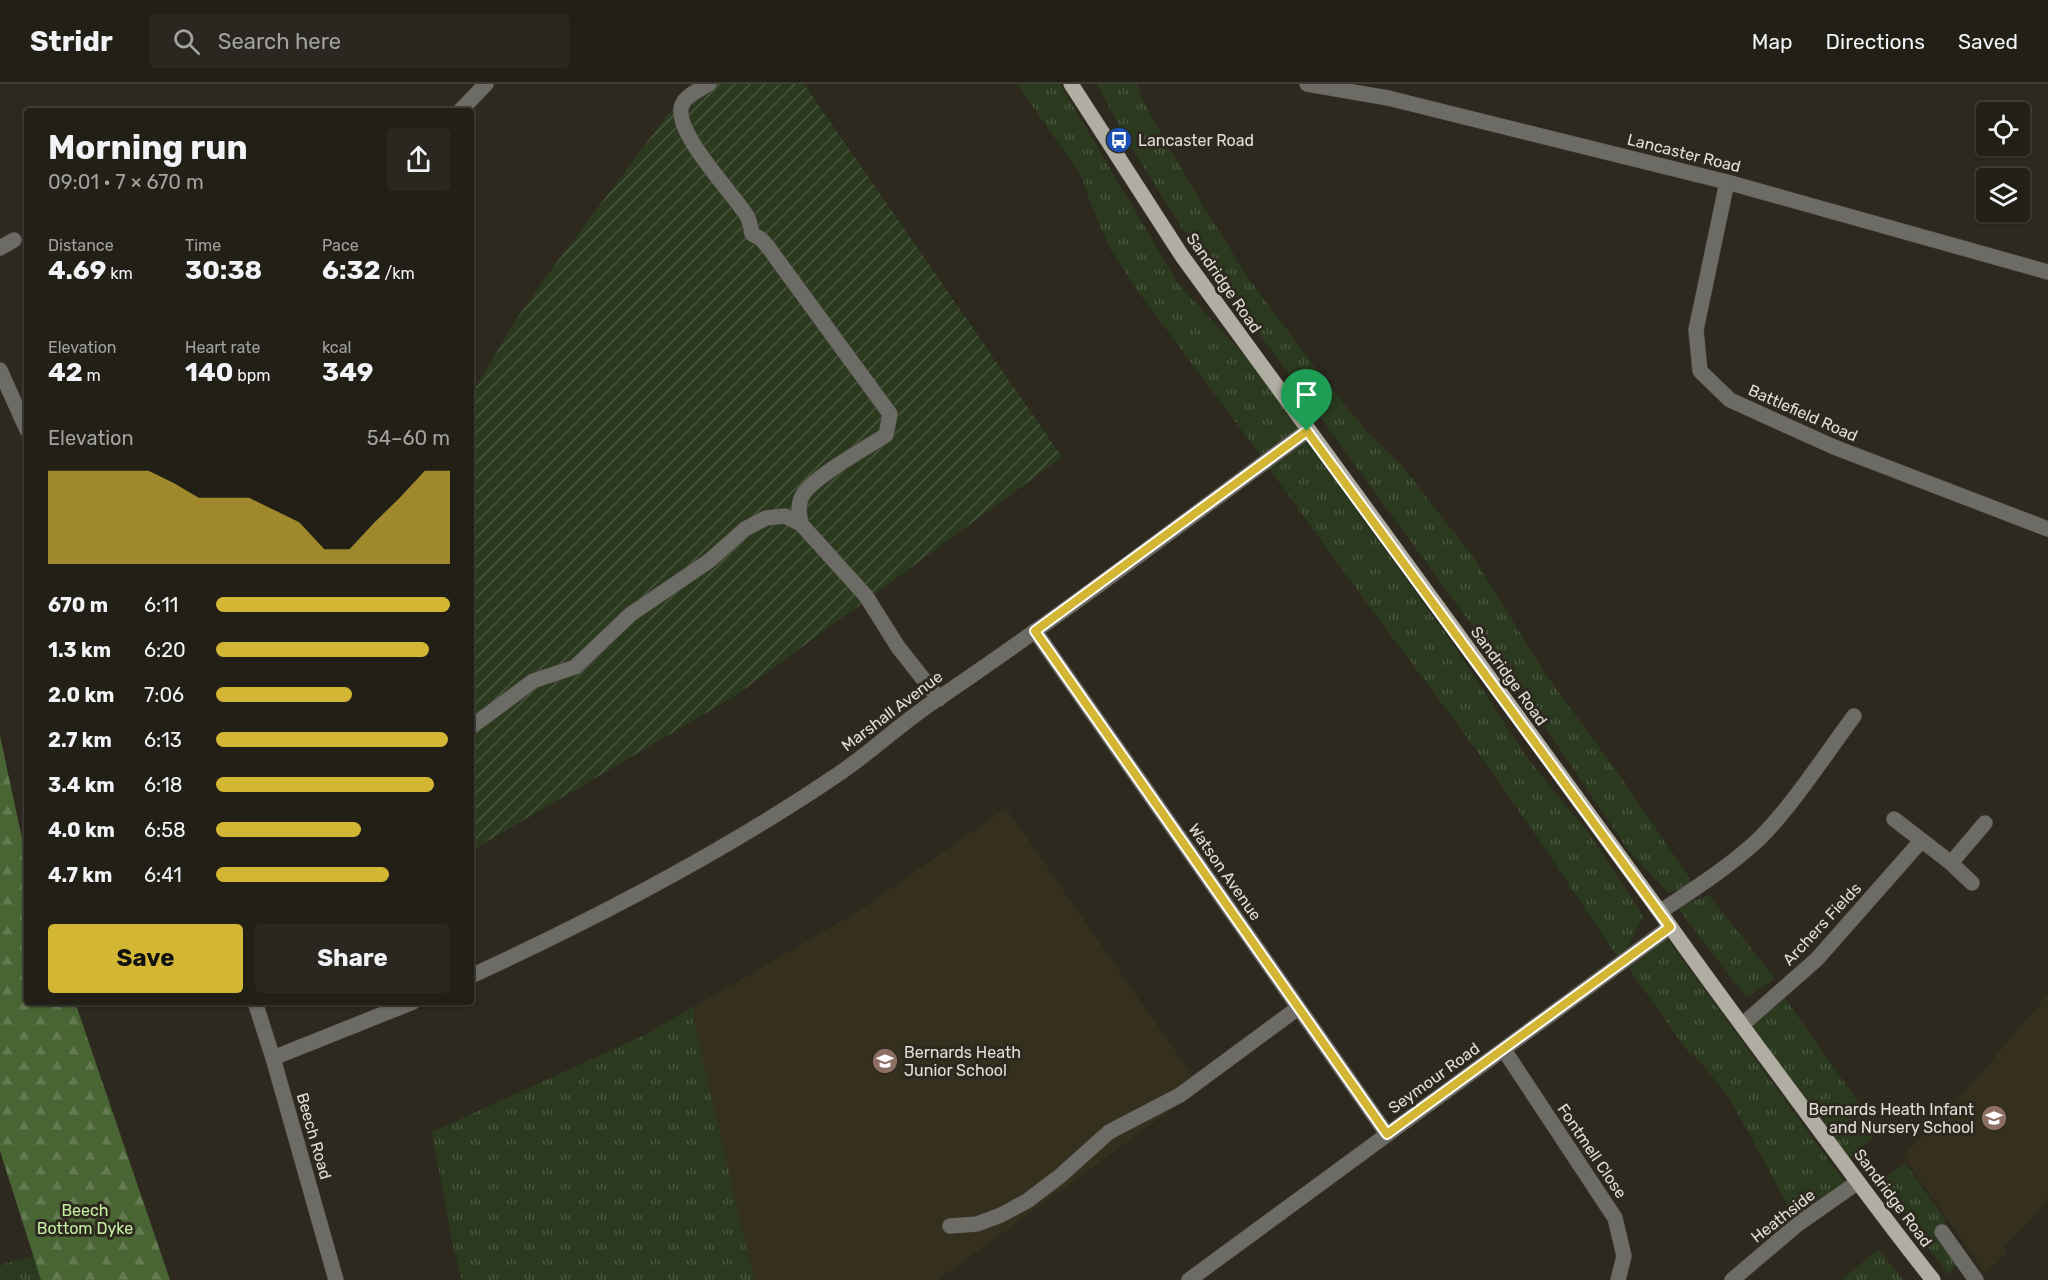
<!DOCTYPE html>
<html lang="en">
<head>
<meta charset="utf-8">
<style>
  body { margin:0; font-family:Rubik,sans-serif; background:#2a2720; color:#f1f3f6; height:100vh; display:flex; flex-direction:column; font-size:22px; white-space:nowrap }
  * { box-sizing:border-box; margin:0 }
  p { font-size:20px; color:#a2a2a1 }
  .icon { flex:none; width:33px; height:33px; fill:none; stroke:currentColor; stroke-width:2; stroke-linecap:round; stroke-linejoin:round }
  .map { position:relative; flex:1; overflow:hidden }
  .drawer { position:absolute; left:24px; top:24px; width:450px; height:897px; display:flex; flex-direction:column; background:#221f17; border-radius:6px; box-shadow:0 2px 4px #0004,0 0 0 2px #3f3d36 }
  .drawer>* { flex:none }
  .controls { position:absolute; left:1976px; top:18px; display:grid; gap:12px }
  .controls a { display:grid; place-items:center; width:54px; height:54px; border-radius:6px; background:#221f17; box-shadow:0 2px 4px #0004,0 0 0 2px #3f3d36; font-size:30px }
  .pin { position:absolute; display:grid; place-items:center; width:51px; height:51px; color:#fff; margin:-62px -26px; border-radius:50% 50% 50% 0; rotate:-45deg; box-shadow:0 0 6px #0007 }
  .pin .icon { rotate:45deg }
  .round { display:grid; place-items:center; flex:none; width:63px; height:63px; border-radius:6px; background:#2a2720 }
  .headline { display:flex; align-items:center; justify-content:space-between; height:102px; padding:0 24px }
  h1 { font-size:33px; font-weight:700; line-height:45px }
  .stats { display:grid; grid-template-columns:repeat(3,1fr); gap:9px; height:102px; padding:6px 24px }
  .stats div { display:grid; align-content:center }
  .stats b { font-size:26px; font-weight:700 }
  .stats small { font-size:16px; font-weight:400 }
  .stats p { font-size:16px }
  .chart { height:168px; padding:12px 24px }
  .chart p { display:flex; justify-content:space-between }
  .chart svg { width:100%; height:108px; margin-top:6px; fill:#d4b635; opacity:.7 }
  .cta { display:flex; gap:12px; margin-top:auto; padding:12px 24px }
  .cta a { flex:1; height:69px; border-radius:6px; background:#d4b635; color:#111; font-size:24px; font-weight:700; line-height:69px; text-align:center }
  .cta a+a { background:#2a2720; color:#f1f3f6 }
  ul { padding:0 24px; list-style:none; font-size:20px }
  li { display:grid; grid-template-columns:96px 72px 1fr; align-items:center; height:45px }
  li i { height:15px; border-radius:8px; background:#d4b635 }
  header { display:flex; align-items:center; gap:36px; box-sizing:border-box; height:84px; padding:0 30px; background:#221f17; border-bottom:2px solid #3f3d36 }
  header strong { font-size:28px }
  nav { display:flex; gap:33px; margin-inline-start:auto; font-size:21px }
  .search { width:420px; height:54px; background:#2a2720; display:flex; align-items:center; gap:15px; box-sizing:border-box; padding:0 21px; border-radius:6px; color:#a2a2a1; font-size:22px }
  .map>svg:first-child { display:block }
  .built { fill:#352f1e }
  .grass { fill:url(#grass-tufts) }
  .forest { fill:url(#forest-firs) }
  .garden { fill:url(#garden-furrows) }
  .lines { fill:none; stroke-linecap:round; stroke-linejoin:round }
  .minor-casing { stroke:#4a463c; stroke-width:16 }
  .major-casing { stroke:#4a463c; stroke-width:16 }
  .minor { stroke:#6d6b66; stroke-width:15 }
  .major { stroke:#b0ada2; stroke-width:15 }
  .route-casing { stroke:#fff; stroke-width:12 }
  .route { stroke:#d4b635; stroke-width:8 }
  .labels { text-anchor:middle; dominant-baseline:central; stroke-width:6; stroke-linejoin:round; paint-order:stroke }
  .poi-label { font-size:16px; fill:#e0ded7; stroke:#2d291f; text-anchor:start }
  .street-label { font-size:16px; fill:#e0ded7; stroke:#2d291f }
  .park-label { font-size:16px; fill:#c4efa2; stroke:#2d291f }
</style>
</head>
<body>
<header>
<strong>Stridr</strong>
<div class="search"><svg class="icon" aria-label="search" viewBox="0 0 24 24"><circle cx="10" cy="10" r="6"/><path d="M15 15l6 6"/></svg>Search here</div>
<nav><a>Map</a><a>Directions</a><a>Saved</a></nav>
</header>
<div class="map">
<svg width="2048" height="1196" viewBox="0 0 2048 1196">
  <defs>
    <pattern id="grass-tufts" width="24" height="20" patternUnits="userSpaceOnUse" patternTransform="scale(1.5)"><rect width="24" height="20" fill="#2b3a1f"/><path d="M3 7l-1-3M5 7V3M7 7l1-3M15 17l-1-3M17 17v-4M19 17l1-3" fill="none" stroke="#49563f"/></pattern>
    <pattern id="forest-firs" width="22" height="20" patternUnits="userSpaceOnUse" patternTransform="scale(1.5)"><rect width="22" height="20" fill="#4a6534"/><path d="M5 1l3.5 6h-7zM16 11l3.5 6h-7z" fill="#647b51"/></pattern>
    <pattern id="garden-furrows" width="10" height="10" patternUnits="userSpaceOnUse" patternTransform="scale(1.5)"><rect width="10" height="10" fill="#2b3a1f"/><path d="M-1 1l2-2M0 10L10 0M9 11l2-2" fill="none" stroke="#49563f"/></pattern>
  </defs>
  <rect width="100%" height="100%" fill="#2d291f"/>
  <g class="built">
    <polygon points="1006,724 1201,1004 938,1196 462,1196 453,1162 432,1048 649,949 860,826"/>
    <polygon points="2048,910 2048,1113 2027,1141 2003,1163 2007,1169 1986,1190 1903,1072 1976,995"/>
  </g>
  <g class="grass">
    <polygon points="1017,0 1060,0 1179,201 1243,269 1307,347 1266,379 1137,206 1109,163 1090,117 1082,93"/>
    <polygon points="1097,0 1137,0 1144,19 1199,115 1247,192 1325,297 1369,350 1401,381 1474,474 1546,591 1617,688 1695,802 1668,809 1627,764 1528,618 1182,144 1128,58"/>
    <path d="M1306,355L1453,560L1528,675L1591,752L1643,832L1621,878C1568,800 1517,721 1461,645C1396,558 1331,472 1269,384Z"/>
    <polygon points="1709,811 1775,895 1746,913 1677,823"/>
    <polygon points="1666,853 1849,1104 1797,1138 1729,1013 1695,972 1689,969 1627,882"/>
    <polygon points="1784,913 1854,1012 1882,1045 1841,1081 1745,945"/>
    <polygon points="694,922 694,938 754,1196 462,1196 453,1162 432,1048 649,949"/>
    <polygon points="1905,1079 1946,1137 1934,1149 1956,1180 1949,1191 1878,1098"/>
    <polygon points="1878,1165 1903,1196 1842,1196"/>
    <polygon points="34,1172 41,1196 0,1196 0,1181"/>
  </g>
  <polygon class="forest" points="0,652 27,778 27,918 75,918 170,1196 41,1196 0,1067"/>
  <polygon class="garden" points="691,0 804,0 1062,373 735,612 471,767 471,311 517,234 551,186"/>
  <g class="lines">
    <g class="minor-casing">
      <g id="minor">
        <polyline points="1307,0 1388,14 1727,98 2048,188"/>
        <polyline points="460,27 486,0"/>
        <polyline points="1727,98 1696,246 1700,287 1730,316 1834,363 2048,445"/>
        <polyline points="0,164 14,156"/>
        <polyline points="0,286 27,346"/>
        <polyline points="801,440 866,512 898,563 939,615"/>
        <polyline points="1035,547 1387,1050"/>
        <path d="M471,643L533,597L575,583L631,530L709,477L745,445L766,434L785,432L801,440C799,429 797,419 804,409C817,391 866,364 886,351L890,330L768,163L761,155L752,150C751,144 750,138 747,132C734,110 668,43 683,19C687,11 701,5 709,0"/>
        <polyline points="1894,735 1951,779 1972,799"/>
        <polyline points="1951,779 1985,739"/>
        <path d="M1660,828C1694,805 1729,783 1759,755C1793,721 1825,671 1854,632"/>
        <path d="M471,892C597,834 722,769 837,691C870,669 899,641 933,618C1061,532 1183,438 1307,347"/>
        <polyline points="255,918 273,974 336,1196"/>
        <polyline points="1742,941 1817,875 1921,757"/>
        <polyline points="1504,966 1615,1134 1624,1172 1618,1196"/>
        <polyline points="273,974 413,918"/>
        <polyline points="950,1142 977,1140 1001,1131 1027,1117 1060,1092 1109,1048 1180,1011 1298,924"/>
        <polyline points="1942,1148 1976,1196"/>
        <polyline points="1189,1196 1670,843"/>
        <polyline points="1732,1196 1798,1140 1858,1098"/>
      </g>
    </g>
    <g class="major-casing">
      <path id="major" d="M1071,0L1182,172L1660,828C1704,891 1750,952 1795,1013C1841,1075 1885,1136 1933,1196"/>
    </g>
    <use href="#minor" class="minor"/>
    <use href="#major" class="major"/>
  </g>
  <g class="lines">
    <g class="route-casing">
      <polygon id="route" points="1307,347 1670,843 1387,1050 1035,547"/>
    </g>
    <use href="#route" class="route"/>
  </g>
  <defs>
    <g id="bus-disc" transform="scale(1.35)"><circle r="9.5" fill="#1a4fb4" stroke="#2d291f"/><path d="M-5-6H5V4H4V6H2V4H-2V6H-4V4H-5ZM-3.5-4V0h7V-4ZM-3.5 1.2v1.5H-2V1.2ZM2 1.2v1.5H3.5V1.2Z" fill="#fff"/></g>
    <g id="school-disc" transform="scale(1.35)"><circle r="9.5" fill="#8d6e63" stroke="#2d291f"/><path d="M0-5L7-2L0 1L-7-2ZM-4 1L0 2.5L4 1V4Q0 6-4 4Z" fill="#fff"/></g>
  </defs>
  <g fill-rule="evenodd">
    <use href="#bus-disc" x="1119" y="56"/>
    <use href="#school-disc" x="885" y="977"/>
    <use href="#school-disc" x="1994" y="1034"/>
  </g>
  <g class="labels">
    <g class="poi-label">
      <text x="1138" y="56">Lancaster Road</text>
      <text x="904" y="968">Bernards Heath<tspan x="904" dy="18">Junior School</tspan></text>
      <text x="1974" y="1025" text-anchor="end">Bernards Heath Infant<tspan x="1974" dy="18">and Nursery School</tspan></text>
    </g>
    <g class="street-label">
      <text transform="translate(1684 69) rotate(14)">Lancaster Road</text>
      <text transform="translate(1224 199) rotate(55)">Sandridge Road</text>
      <text transform="translate(1803 329) rotate(24)">Battlefield Road</text>
      <text transform="translate(1509 592) rotate(54)">Sandridge Road</text>
      <text transform="translate(892 627) rotate(-37)">Marshall Avenue</text>
      <text transform="translate(1225 788) rotate(55)">Watson Avenue</text>
      <text transform="translate(1822 840) rotate(-47)">Archers Fields</text>
      <text transform="translate(1434 994) rotate(-36)">Seymour Road</text>
      <text transform="translate(314 1052) rotate(74)">Beech Road</text>
      <text transform="translate(1592 1067) rotate(56)">Fontmell Close</text>
      <text transform="translate(1893 1114) rotate(53)">Sandridge Road</text>
      <text transform="translate(1783 1132) rotate(-38)">Heathside</text>
    </g>
    <g class="park-label">
      <text x="85" y="1126">Beech<tspan x="85" dy="18">Bottom Dyke</tspan></text>
    </g>
  </g>
</svg>
<div class="controls">
<a><svg class="icon" aria-label="locate" viewBox="0 0 24 24"><circle cx="12" cy="12" r="6"/><path d="M12 2v4M12 18v4M2 12h4M18 12h4"/></svg></a>
<a><svg class="icon" aria-label="layers" viewBox="0 0 24 24"><path d="M12 4l9 5-9 5-9-5zM3 14l9 5 9-5"/></svg></a>
</div>
<div class="pin" style="left:1307px;top:347px;background:#1e9e55"><svg class="icon" aria-label="arrive" viewBox="0 0 24 24"><path d="M6 21V4h12l-3 4 3 4H6"/></svg></div>
<section class="drawer">
<div class="headline"><div><h1>Morning run</h1><p>09:01 · 7 × 670 m</p></div><a class="round"><svg class="icon" aria-label="share" viewBox="0 0 24 24"><path d="M12 15V3M7 8l5-5 5 5M5 13v7h14v-7"/></svg></a></div>
<div class="stats">
<div><p>Distance</p><b>4.69<small> km</small></b></div>
<div><p>Time</p><b>30:38</b></div>
<div><p>Pace</p><b>6:32<small> /km</small></b></div>
</div>
<div class="stats">
<div><p>Elevation</p><b>42<small> m</small></b></div>
<div><p>Heart rate</p><b>140<small> bpm</small></b></div>
<div><p>kcal</p><b>349</b></div>
</div>
<div class="chart"><p><span>Elevation</span>54–60 m</p>
<svg viewBox="0 0 160 44" preserveAspectRatio="none"><path d="M0 44V6L10 6L20 6L30 6L40 6L50 11L60 17L70 17L80 17L90 22L100 27L110 38L120 38L130 27L140 17L150 6L160 6V44z"/></svg>
</div>
<ul>
<li><b>670 m</b>6:11<i style="width:100%"></i></li>
<li><b>1.3 km</b>6:20<i style="width:91%"></i></li>
<li><b>2.0 km</b>7:06<i style="width:58%"></i></li>
<li><b>2.7 km</b>6:13<i style="width:99%"></i></li>
<li><b>3.4 km</b>6:18<i style="width:93%"></i></li>
<li><b>4.0 km</b>6:58<i style="width:62%"></i></li>
<li><b>4.7 km</b>6:41<i style="width:74%"></i></li>
</ul>
<div class="cta"><a>Save</a><a>Share</a></div>
</section>
</div>
</body>
</html>
